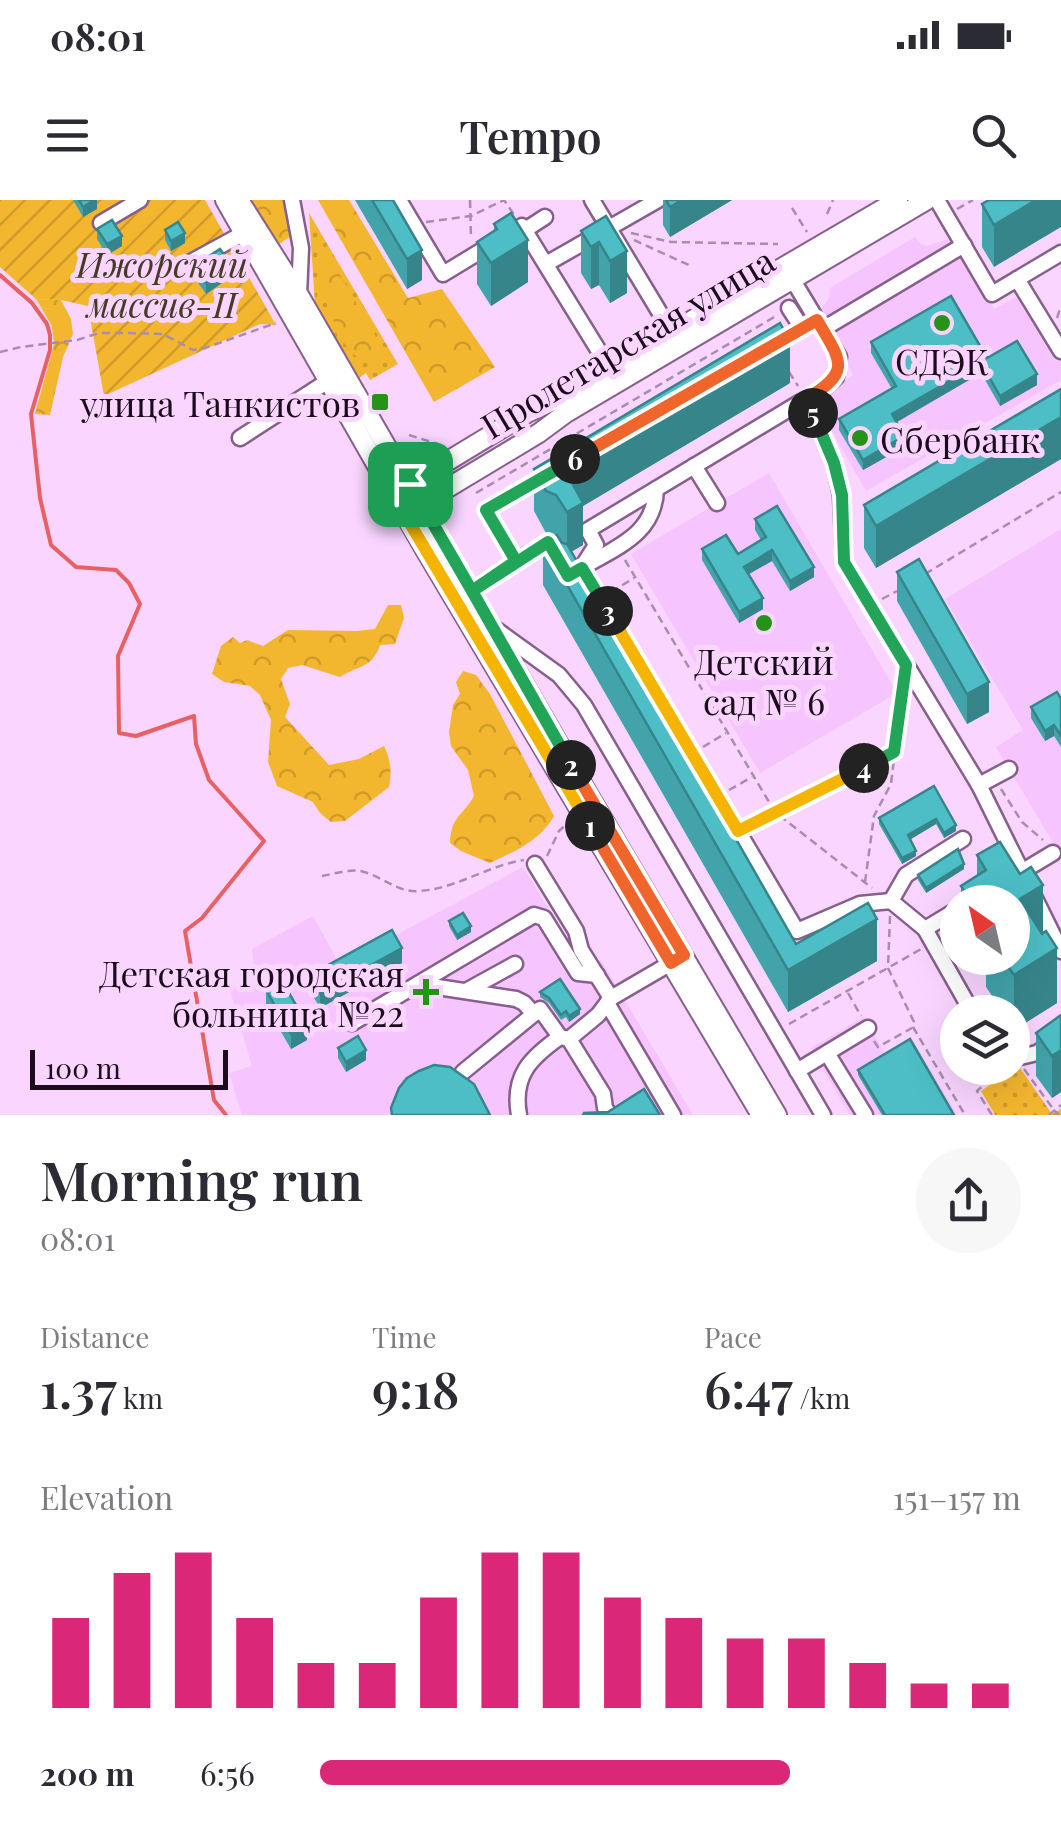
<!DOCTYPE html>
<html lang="en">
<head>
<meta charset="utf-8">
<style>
  body { margin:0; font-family:"Playfair Display",serif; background:#f7f7f7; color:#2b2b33; height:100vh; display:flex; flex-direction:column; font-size:38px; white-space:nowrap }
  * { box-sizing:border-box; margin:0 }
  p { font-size:32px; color:#7c7c81 }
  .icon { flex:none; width:55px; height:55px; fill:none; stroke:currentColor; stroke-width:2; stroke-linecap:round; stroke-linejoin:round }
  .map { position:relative; height:915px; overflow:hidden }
  .panel { display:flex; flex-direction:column; background:#fff; flex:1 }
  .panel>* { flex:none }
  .needle { width:65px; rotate:326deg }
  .tools { position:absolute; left:940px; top:685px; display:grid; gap:20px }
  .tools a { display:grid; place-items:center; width:90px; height:90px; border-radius:50%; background:#fff; box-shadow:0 10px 40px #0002; font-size:50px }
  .scale { position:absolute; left:30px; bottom:25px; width:198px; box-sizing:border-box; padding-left:10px; border:5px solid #1b0b1d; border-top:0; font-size:28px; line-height:35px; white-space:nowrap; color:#1b0b1d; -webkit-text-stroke:8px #f9d5ff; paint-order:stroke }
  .pin { position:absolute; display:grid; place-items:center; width:85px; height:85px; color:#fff; margin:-42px; border-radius:20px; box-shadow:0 5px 15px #0006 }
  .km { position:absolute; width:50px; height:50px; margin:-25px; border-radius:50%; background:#222; color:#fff; font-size:28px; line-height:50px; text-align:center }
  .round { display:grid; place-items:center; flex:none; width:105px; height:105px; border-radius:52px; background:#f7f7f7 }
  .headline { display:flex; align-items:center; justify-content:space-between; height:170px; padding:0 40px }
  h1 { font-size:55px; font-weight:600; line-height:75px }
  .figures { display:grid; grid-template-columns:repeat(3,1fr); gap:15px; height:170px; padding:10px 40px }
  .figures div { display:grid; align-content:center }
  .figures b { font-size:50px; font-weight:600 }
  .figures small { font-size:28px; font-weight:400 }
  .figures p { font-size:28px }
  .chart { height:280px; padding:20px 40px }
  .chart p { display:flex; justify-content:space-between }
  .chart svg { width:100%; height:180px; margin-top:10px; stroke:#db2777; stroke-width:6 }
  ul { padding:0 40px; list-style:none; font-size:32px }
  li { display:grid; grid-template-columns:160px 120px 1fr; align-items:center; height:75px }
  li i { height:25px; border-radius:12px; background:#db2777 }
  .status { display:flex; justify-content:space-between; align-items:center; height:70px; padding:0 50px; background:#fff; direction:ltr }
  .status svg { height:28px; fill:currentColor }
  header { display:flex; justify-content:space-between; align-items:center; height:130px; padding:0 40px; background:#fff; font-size:45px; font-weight:600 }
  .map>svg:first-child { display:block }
  .built { fill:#f6c4fe }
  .grass { fill:url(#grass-dots) }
  .forest { fill:url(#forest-crowns) }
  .garden { fill:url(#garden-furrows) }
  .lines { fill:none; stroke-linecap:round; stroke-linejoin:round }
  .stream { stroke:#e96063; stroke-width:4 }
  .minor-casing { stroke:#875f8d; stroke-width:19 }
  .major-casing { stroke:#875f8d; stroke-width:22 }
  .path { stroke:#a98cae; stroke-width:2.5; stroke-dasharray:8 5; stroke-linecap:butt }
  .minor { stroke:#fff; stroke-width:14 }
  .major { stroke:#fff; stroke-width:18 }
  .wall { fill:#42a3aa }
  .shaded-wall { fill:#36858b }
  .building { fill:#4dbec6; stroke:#36858b; stroke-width:2.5 }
  .split-1-casing { stroke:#fff; stroke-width:20 }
  .split-2-casing { stroke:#fff; stroke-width:20 }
  .split-3-casing { stroke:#fff; stroke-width:20 }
  .split-4-casing { stroke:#fff; stroke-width:20 }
  .split-5-casing { stroke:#fff; stroke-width:20 }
  .split-6-casing { stroke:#fff; stroke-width:20 }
  .split-7-casing { stroke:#fff; stroke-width:20 }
  .split-1 { stroke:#f5b400; stroke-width:12 }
  .split-2 { stroke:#f0652b; stroke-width:12 }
  .split-3 { stroke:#22a559; stroke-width:12 }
  .split-4 { stroke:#f5b400; stroke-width:12 }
  .split-5 { stroke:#22a559; stroke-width:12 }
  .split-6 { stroke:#f0652b; stroke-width:12 }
  .split-7 { stroke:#22a559; stroke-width:12 }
  .poi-dot { fill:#26921a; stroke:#f9d5ff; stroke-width:4 }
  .labels { text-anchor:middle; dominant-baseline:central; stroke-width:10; stroke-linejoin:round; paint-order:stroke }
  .park-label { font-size:35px; font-style:italic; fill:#483b25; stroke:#f9d5ff }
  .street-label { font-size:35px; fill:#1b0b1d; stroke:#f9d5ff }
  .poi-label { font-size:35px; fill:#1b0b1d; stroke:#f9d5ff }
</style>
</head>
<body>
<div class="status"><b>08:01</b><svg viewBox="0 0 49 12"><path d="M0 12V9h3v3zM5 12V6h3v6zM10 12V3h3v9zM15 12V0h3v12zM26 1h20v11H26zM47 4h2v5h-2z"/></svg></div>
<header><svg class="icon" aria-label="menu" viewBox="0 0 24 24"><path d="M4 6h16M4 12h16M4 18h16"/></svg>Tempo<svg class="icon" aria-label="search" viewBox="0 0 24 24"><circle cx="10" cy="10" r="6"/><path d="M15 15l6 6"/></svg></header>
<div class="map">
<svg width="1061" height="915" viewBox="0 0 1061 915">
  <defs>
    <pattern id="grass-dots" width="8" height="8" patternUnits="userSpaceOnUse" patternTransform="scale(2.5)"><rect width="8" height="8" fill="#f3b62f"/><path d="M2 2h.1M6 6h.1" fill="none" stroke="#d09b29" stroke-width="1.8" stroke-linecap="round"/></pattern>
    <pattern id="forest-crowns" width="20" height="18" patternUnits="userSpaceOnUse" patternTransform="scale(2.5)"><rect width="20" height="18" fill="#f3b62f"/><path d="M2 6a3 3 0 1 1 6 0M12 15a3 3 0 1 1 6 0" fill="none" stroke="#d09b29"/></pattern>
    <pattern id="garden-furrows" width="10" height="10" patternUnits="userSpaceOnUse" patternTransform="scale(2.5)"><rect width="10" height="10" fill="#f3b62f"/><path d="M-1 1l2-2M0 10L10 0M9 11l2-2" fill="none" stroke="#d09b29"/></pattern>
  </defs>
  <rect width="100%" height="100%" fill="#f9d5ff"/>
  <g class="built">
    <polygon points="915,37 921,44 927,46 952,38 994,109 1018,96 1028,103 1061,158 1061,180 866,291 822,214 820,202 827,192 853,175 821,110 829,98 830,88"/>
    <polygon points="769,273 897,493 760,573 631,354"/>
    <polygon points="1061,329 1061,656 996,547 1023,530 945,399"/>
    <polygon points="523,667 585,768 601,760 693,915 242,915 229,873 252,866 230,790 255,780 252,749 313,716 340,765"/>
    <polygon points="864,817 885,854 912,839 957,915 850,915 811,848"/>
  </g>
  <g class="grass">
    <polygon points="309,13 398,164 370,180 366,173 359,178 315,104"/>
    <polygon points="1018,865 1052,914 1061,909 1061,915 995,915 981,891"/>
  </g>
  <g class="forest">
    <polygon points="249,0 283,0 289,17 291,36 279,44 273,42"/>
    <polygon points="318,0 349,0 408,98 442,89 495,167 434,202"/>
    <polygon points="325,49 375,135 384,162 373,168 353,154 341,139 320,88 320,64"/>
    <polygon points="36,99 61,100 71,119 73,134 63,157 50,215 35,214 54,144 52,126"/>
    <path d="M388,405H401L404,418L395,444L380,445C372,469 358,465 340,477L302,465L288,468L281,479L290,504L285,517L329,565L359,559L384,546C391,561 392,572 389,587L345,621L331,622L320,613L313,602L277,586L268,562L271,520L260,495L250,486L224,482L212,474L221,446L233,437L240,443L247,440L263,446L288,430L357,431L375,429Z"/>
    <path d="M463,471L476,475L490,494L554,616C541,640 514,652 490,663L461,651L450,643C451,616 462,617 474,596L468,570L451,546L449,532L453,505L460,494L456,482Z"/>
  </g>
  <polygon class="garden" points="0,0 205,0 276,125 260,124 104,196 88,106 61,100 36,99 0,67"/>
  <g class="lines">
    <polyline class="stream" points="0,75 32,103 47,124 50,135 50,150 31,214 40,298 51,345 76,367 116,370 129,383 140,404 118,456 119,533 136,536 194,516 196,544 209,580 264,641 202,718 185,731 214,900 226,915"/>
    <g class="minor-casing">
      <g id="minor">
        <polyline points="292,0 301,48 299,95"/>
        <polyline points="399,0 443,74 522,26 610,169"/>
        <polyline points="592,0 672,133"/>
        <polyline points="937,0 992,94 1061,53"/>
        <polyline points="101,23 140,0"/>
        <polyline points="525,30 545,17"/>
        <polyline points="189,63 244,33"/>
        <polyline points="546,64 658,0"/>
        <polyline points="1017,79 1061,151"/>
        <polyline points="789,108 802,128"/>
        <polyline points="823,129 964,45"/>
        <polyline points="774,144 817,120"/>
        <polyline points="806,199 834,263 841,295 844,362 979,585 1061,751"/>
        <polyline points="240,238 328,181"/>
        <polyline points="694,266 717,303"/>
        <polyline points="516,361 548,343 554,353"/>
        <path d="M585,366C619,346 655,333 656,289"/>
        <polyline points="582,367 797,731 860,704 891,701 925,729 972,812"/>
        <polyline points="582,367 596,345 588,330 824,188 836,177 839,157 788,72"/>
        <polyline points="471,391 516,361 486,310 548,275"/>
        <polyline points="494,428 559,475 584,505 823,915"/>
        <polyline points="979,585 1009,569"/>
        <polyline points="535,664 576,731 581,750 611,798"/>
        <polyline points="1013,677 1053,653"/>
        <polyline points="891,701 906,675 963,639"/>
        <polyline points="925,729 958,709"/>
        <polyline points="418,784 516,799 524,803 534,814"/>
        <polyline points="466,791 515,764"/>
        <polyline points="607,803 673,915"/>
        <polyline points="352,823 534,715 544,718 578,773 597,775"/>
        <polyline points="569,839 603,894 605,908 610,915"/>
        <polyline points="827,853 865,915"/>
        <polyline points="1012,859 1037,853 1061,836"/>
        <polyline points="797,871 868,828"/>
        <polyline points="463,872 540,809 560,837"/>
        <path d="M519,915C512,876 530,858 560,837L569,839L598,815L611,798L671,763"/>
      </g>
    </g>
    <g class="major-casing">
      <g id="major">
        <polyline points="225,0 424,348 761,915"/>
        <polyline points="239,0 299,95 565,555 777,915"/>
        <polyline points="405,292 410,284 527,213 557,199 898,0"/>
        <polyline points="412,304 421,304 539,233 566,213 927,0"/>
      </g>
    </g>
    <g class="path">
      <polyline points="470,0 471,38"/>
      <polyline points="792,8 807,32"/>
      <polyline points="957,9 973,0"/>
      <polyline points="827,14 833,0"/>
      <polyline points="426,22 471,16 504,0 515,16"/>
      <polyline points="631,33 671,42 778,44"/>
      <polyline points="634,40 693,67"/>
      <polyline points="1057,118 1061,106"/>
      <polyline points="0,152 21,147 77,140 99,133 129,133 163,134 193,150 205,148 276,123"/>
      <polyline points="789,172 798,186"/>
      <polyline points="409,235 438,244"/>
      <polyline points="476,293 776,116"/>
      <polyline points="625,360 775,612 872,688"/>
      <polyline points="925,374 1061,292"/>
      <polyline points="611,392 634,378"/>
      <polyline points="882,399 897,391"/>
      <polyline points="703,547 726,533"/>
      <polyline points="1001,589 1022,622 1043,640"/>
      <polyline points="729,590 752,577"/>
      <polyline points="749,626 893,553"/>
      <polyline points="547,656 559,631 570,621"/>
      <path d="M322,676C333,674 349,669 360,671C381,675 397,693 419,691C456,689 489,665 524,660"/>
      <polyline points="865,682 874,616 891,584 903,485"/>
      <polyline points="890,716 888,768 914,822 913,827 965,915"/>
      <polyline points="848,793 861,816"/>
      <polyline points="789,824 923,748"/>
      <polyline points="874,841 878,847 912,828"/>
      <polyline points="1024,869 1054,910 1059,915"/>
      <polyline points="992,915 977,891 1004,868"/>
      <polyline points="1049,915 1061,905"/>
    </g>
    <use href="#minor" class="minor"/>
    <use href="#major" class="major"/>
  </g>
  <g class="wall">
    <polygon points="73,0 97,0 97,9 83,17"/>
    <polygon points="355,0 393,0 422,80 407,89"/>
    <polygon points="663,0 732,0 670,37 663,25"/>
    <polygon points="1061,0 994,67 982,47 982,4"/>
    <polygon points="606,16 627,93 610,103 599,85 591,89 581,73 581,31"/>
    <polygon points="494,24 528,82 491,106 477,84 477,42 494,31"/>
    <polygon points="97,29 122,46 107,55 97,39"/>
    <polygon points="165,30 185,43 171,51 165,40"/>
    <polygon points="194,66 232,76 206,94 194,77"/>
    <polygon points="871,142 987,158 1037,185 1000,206 981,173 896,222 904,247 863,270 839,230 839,219 892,189 871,153"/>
    <polygon points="790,183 583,306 583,345 571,352 796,744 877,761 788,812 543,385 543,343 555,336 546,333 534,311 534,269"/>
    <polygon points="1061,189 1061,259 876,368 864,348 864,305"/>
    <polygon points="755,319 814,377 790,391 772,361 748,374 763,409 739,423 702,360 702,349 738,354 761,340 755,330"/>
    <polygon points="897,372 989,512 967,524 897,401"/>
    <polygon points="1061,499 1061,547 1054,536 1045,541 1031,518 1031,507"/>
    <polygon points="934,586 956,631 944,638 936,624 910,639 916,656 902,664 879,624 879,618"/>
    <polygon points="977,655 1043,733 1057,803 1014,830 1012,812 1003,812 986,787 986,758 1012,758 1012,702 961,702 961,686 977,676"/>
    <polygon points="964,669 926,693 918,680 918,675"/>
    <polygon points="449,721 471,732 457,740 449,726"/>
    <polygon points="402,763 320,808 310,791 310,775"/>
    <polygon points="266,790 307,840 291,849 266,806"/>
    <polygon points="540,792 580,814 569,822 566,817 561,820 549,803 540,797"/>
    <polygon points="1061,815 1061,892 1052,898 1036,876 1036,833"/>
    <polygon points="338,848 366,860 346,872 338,858"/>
    <polygon points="858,870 954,915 882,915 858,875"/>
  </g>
  <g class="shaded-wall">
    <polygon points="94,0 97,0 97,9 83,17 83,7"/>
    <polygon points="682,0 732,0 670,37 670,7"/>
    <polygon points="1036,0 1061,0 1061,27 994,67 994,25"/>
    <polygon points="185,33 185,43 171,51 171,41"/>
    <polygon points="122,36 122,46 107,55 107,44"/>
    <polygon points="528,40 528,82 491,106 491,63"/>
    <polygon points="599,42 599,85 591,89 591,47"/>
    <polygon points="422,50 422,80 407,89 407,59"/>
    <polygon points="627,51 627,93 610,103 610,61"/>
    <polygon points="232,66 232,76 206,94 206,83"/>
    <polygon points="790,141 790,183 583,306 583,345 567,354 567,274"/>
    <polygon points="981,163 981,173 892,225 892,214"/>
    <polygon points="1037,174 1037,185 1000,206 1000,196"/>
    <polygon points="1061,217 1061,259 876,368 876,326"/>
    <polygon points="904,236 904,247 863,270 863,260"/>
    <polygon points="772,350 772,361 744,377 744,367"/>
    <polygon points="814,367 814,377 790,391 790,381"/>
    <polygon points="763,398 763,409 739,423 739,412"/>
    <polygon points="989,482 989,512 967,524 967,494"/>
    <polygon points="1054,525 1054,536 1045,541 1045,531"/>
    <polygon points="936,619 936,624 908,641 908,635"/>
    <polygon points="956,625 956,631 944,638 944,633"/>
    <polygon points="916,651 916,656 902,664 902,658"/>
    <polygon points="964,664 964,669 926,693 926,688"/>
    <polygon points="1043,685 1043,739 1020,699"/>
    <polygon points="877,719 877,761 788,812 788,770"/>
    <polygon points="471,726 471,732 457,740 457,735"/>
    <polygon points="402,748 402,763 320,808 320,793"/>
    <polygon points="1057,748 1057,803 1014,830 1014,775"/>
    <polygon points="580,809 580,814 569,822 569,816"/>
    <polygon points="307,824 307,840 291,849 291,834"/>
    <polygon points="366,850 366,860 346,872 346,862"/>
    <polygon points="1061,850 1061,892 1052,898 1052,856"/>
  </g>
  <g class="building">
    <polygon points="79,0 94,0 83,7"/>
    <polygon points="372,0 393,0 422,50 407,59"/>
    <polygon points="666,0 682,0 670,7"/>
    <polygon points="989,0 1036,0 994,25 982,4"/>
    <polygon points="511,13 528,40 491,63 477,42 497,29 494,24"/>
    <polygon points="606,16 627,51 610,61 599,42 591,47 581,31"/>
    <polygon points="112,20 122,36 107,44 97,29"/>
    <polygon points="178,22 185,33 171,41 165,30"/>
    <polygon points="220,49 232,66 206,83 194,66"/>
    <polygon points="951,96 987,158 1017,141 1037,174 1000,196 981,163 892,214 904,236 863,260 839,219 896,186 871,142"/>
    <polygon points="780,123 790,141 567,274 583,303 567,312 556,295 546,291 534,269"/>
    <polygon points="1061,189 1061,217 876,326 864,305"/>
    <polygon points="777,306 814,367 790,381 772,350 744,367 763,398 739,412 702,349 726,335 738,354 766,337 755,319"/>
    <polygon points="557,335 562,343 567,344 796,744 868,703 877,719 788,770 543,343"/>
    <polygon points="919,359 989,482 967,494 897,372"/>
    <polygon points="1057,492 1061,499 1061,536 1054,525 1045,531 1031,507"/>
    <polygon points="934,586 956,625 944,633 936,619 908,635 916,651 902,658 879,618"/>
    <polygon points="1000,642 1020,674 1031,667 1043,685 1020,699 1042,734 1046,731 1057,748 1014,775 1002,758 1012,758 1012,702 990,702 986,696 977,702 971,702 961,686 986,670 977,655"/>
    <polygon points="958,649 964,664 926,688 918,675"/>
    <polygon points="463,713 471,726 457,735 449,721"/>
    <polygon points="392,730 402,748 320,793 310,775"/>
    <polygon points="560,779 580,809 569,816 566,811 561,815 549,798 540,792"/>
    <polygon points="282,781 307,824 291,834 266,790"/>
    <polygon points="1061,815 1061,850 1052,856 1036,833"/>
    <polygon points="358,836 366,850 346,862 338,848"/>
    <polygon points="910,839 954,915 885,915 858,870"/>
    <polygon points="434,865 450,867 474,884 490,915 392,915 391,908 399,888 407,878 419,871"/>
    <polygon points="644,889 660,915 583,915 584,913 608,912"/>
  </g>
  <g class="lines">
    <g class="split-1-casing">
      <polyline id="split-1" points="410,284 399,305 590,626"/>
    </g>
    <g class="split-2-casing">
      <polyline id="split-2" points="571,565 684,755 671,763 590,626"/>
    </g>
    <g class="split-3-casing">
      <polyline id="split-3" points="571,565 472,391 548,342 568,376 582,368 608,411"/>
    </g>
    <g class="split-4-casing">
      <polyline id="split-4" points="608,411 738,631 864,568"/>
    </g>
    <g class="split-5-casing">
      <polyline id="split-5" points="813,213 834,263 842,295 844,362 906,465 894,552 864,568"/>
    </g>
    <g class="split-6-casing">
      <path id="split-6" d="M575,259L817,120C840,160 854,171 806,199L813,213"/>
    </g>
    <g class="split-7-casing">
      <polyline id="split-7" points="410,284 472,391 516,361 486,310 575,259"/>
    </g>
    <use href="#split-1" class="split-1"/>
    <use href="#split-2" class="split-2"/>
    <use href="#split-3" class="split-3"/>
    <use href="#split-4" class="split-4"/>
    <use href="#split-5" class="split-5"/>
    <use href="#split-6" class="split-6"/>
    <use href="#split-7" class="split-7"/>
  </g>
  <g class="poi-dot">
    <circle cx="942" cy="123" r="10"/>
    <rect x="370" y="192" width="20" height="20" rx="5"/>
    <circle cx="860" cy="238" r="10"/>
    <circle cx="764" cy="423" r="10"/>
    <path d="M421 777h10v10h10v10h-10v10h-10v-10h-10v-10h10z"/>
  </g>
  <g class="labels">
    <g class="park-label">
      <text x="162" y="63">Ижорский<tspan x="162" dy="40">массив-II</tspan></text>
    </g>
    <g class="street-label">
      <text transform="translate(627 142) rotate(-31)">Пролетарская улица</text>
    </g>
    <g class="poi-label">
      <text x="942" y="160">СДЭК</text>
      <text x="360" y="202" text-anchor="end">улица Танкистов</text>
      <text x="880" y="238" text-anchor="start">Сбербанк</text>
      <text x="764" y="460">Детский<tspan x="764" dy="40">сад № 6</tspan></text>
      <text x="404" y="772" text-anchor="end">Детская городская<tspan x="404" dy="40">больница №22</tspan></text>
    </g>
  </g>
</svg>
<div class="tools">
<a><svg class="needle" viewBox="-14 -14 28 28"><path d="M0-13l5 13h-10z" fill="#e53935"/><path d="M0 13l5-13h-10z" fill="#7c7c81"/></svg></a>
<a><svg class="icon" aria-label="layers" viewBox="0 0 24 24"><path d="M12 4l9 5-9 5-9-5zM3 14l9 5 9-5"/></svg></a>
</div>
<div class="scale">100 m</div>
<div class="pin" style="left:410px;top:284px;background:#1e9e55"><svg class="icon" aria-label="arrive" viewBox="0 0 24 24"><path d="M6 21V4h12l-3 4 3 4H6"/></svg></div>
<b class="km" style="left:590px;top:626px">1</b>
<b class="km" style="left:571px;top:565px">2</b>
<b class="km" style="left:608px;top:411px">3</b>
<b class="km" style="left:864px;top:568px">4</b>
<b class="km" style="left:813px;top:213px">5</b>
<b class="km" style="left:575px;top:259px">6</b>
</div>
<section class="panel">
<div class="headline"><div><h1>Morning run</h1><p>08:01</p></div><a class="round"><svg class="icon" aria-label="share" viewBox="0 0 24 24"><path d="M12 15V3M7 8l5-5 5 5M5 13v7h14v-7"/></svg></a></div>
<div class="figures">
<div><p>Distance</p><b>1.37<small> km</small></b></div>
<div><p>Time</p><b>9:18</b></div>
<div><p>Pace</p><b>6:47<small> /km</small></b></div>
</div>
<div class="chart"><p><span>Elevation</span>151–157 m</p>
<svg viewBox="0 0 160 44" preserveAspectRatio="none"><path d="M5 44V22M15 44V11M25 44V6M35 44V22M45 44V33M55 44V33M65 44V17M75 44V6M85 44V6M95 44V17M105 44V22M115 44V27M125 44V27M135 44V33M145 44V38M155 44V38"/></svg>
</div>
<ul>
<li><b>200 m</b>6:56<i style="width:67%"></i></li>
</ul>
</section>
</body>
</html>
